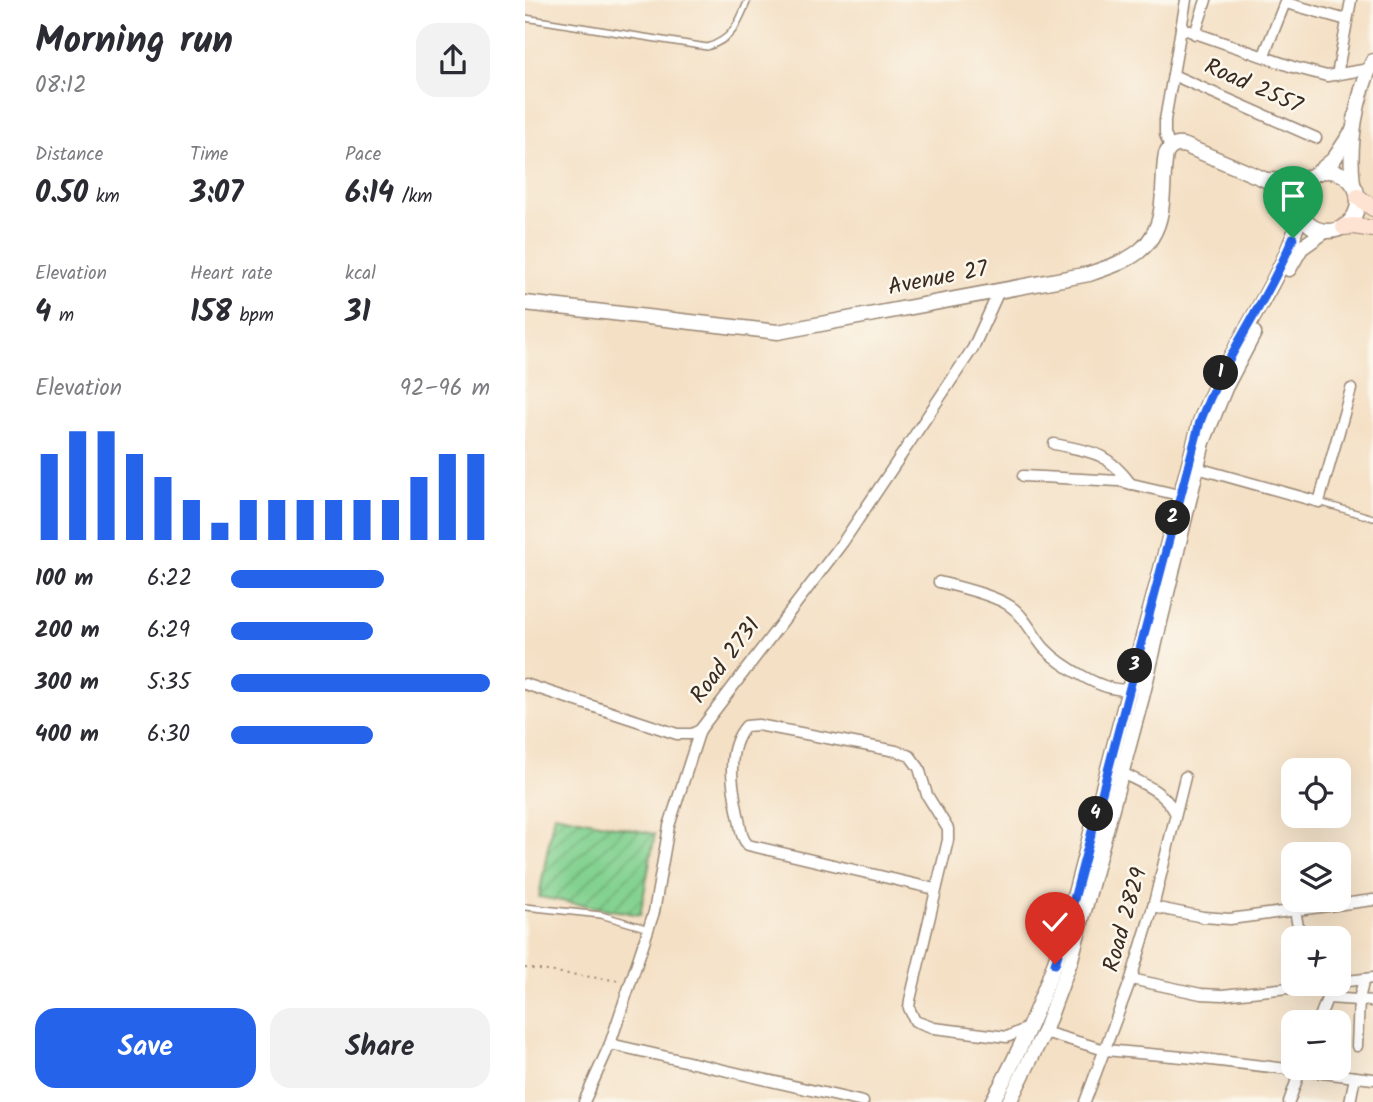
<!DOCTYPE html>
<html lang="en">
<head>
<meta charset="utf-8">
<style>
  body { margin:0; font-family:Kalam,sans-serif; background:#f2f2f3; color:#2b2b33; height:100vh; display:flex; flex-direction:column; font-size:26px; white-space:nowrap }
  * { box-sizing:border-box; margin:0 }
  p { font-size:23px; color:#7c7c81 }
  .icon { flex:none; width:38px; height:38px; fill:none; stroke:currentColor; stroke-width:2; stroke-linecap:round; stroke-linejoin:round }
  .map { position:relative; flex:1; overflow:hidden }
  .panel { display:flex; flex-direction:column; background:#fff; width:525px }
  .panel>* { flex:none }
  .buttons { position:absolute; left:756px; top:758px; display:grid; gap:14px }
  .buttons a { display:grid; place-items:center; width:70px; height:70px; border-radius:14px; background:#fff; box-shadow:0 7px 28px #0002; font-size:35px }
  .pin { position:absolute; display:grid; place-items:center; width:60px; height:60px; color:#fff; margin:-72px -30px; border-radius:50% 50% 50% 0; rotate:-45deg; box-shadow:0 0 7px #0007 }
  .pin .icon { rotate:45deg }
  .km { position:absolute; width:35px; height:35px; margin:-18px; border-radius:50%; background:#222; color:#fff; font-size:19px; line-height:35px; text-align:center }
  .round { display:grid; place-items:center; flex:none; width:74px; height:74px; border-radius:21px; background:#f2f2f3 }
  .summary { display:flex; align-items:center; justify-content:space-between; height:119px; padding:0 35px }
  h1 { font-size:38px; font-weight:600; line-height:52px }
  .figures { display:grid; grid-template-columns:repeat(3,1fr); gap:10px; height:119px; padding:7px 35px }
  .figures div { display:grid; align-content:center }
  .figures b { font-size:30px; font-weight:600 }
  .figures small { font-size:19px; font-weight:400 }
  .figures p { font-size:19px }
  .chart { height:196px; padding:14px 35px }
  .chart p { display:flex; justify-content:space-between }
  .chart svg { width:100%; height:126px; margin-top:7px; stroke:#2563eb; stroke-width:6 }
  .cta { display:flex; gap:14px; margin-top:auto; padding:14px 35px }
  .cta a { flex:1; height:80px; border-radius:21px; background:#2563eb; color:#fff; font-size:28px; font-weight:600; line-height:80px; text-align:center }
  .cta a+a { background:#f2f2f3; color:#2b2b33 }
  ul { padding:0 35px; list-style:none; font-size:23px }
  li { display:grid; grid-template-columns:112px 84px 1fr; align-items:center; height:52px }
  li i { height:18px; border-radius:9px; background:#2563eb }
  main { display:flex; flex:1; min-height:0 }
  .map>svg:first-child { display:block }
  .garden { fill:url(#garden-furrows); stroke:#5e7e57; stroke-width:2 }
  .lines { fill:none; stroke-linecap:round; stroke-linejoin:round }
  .service-casing { stroke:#988572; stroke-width:8 }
  .minor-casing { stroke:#988572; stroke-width:13 }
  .tertiary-casing { stroke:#988572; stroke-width:17 }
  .secondary-casing { stroke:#988572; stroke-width:18 }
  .path { stroke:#988572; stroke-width:2; stroke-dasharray:2 5; stroke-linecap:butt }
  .service { stroke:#fff; stroke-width:5 }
  .minor { stroke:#fff; stroke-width:10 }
  .tertiary { stroke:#fff; stroke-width:14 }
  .secondary { stroke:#fee3d2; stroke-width:16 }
  .route-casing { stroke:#fff; stroke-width:14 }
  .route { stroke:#2563eb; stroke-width:9 }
  .labels { text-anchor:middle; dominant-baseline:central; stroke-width:5; stroke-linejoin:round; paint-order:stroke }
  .street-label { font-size:23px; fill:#3b2a1e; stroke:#fbf7ec }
</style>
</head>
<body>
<main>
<section class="panel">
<div class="summary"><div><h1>Morning run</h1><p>08:12</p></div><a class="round"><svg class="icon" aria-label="share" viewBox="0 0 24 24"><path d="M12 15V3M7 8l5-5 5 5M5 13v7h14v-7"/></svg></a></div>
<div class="figures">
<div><p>Distance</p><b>0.50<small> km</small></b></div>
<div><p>Time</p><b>3:07</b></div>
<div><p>Pace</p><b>6:14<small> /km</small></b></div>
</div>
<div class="figures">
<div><p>Elevation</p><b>4<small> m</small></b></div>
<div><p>Heart rate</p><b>158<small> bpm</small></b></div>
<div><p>kcal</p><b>31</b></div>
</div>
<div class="chart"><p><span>Elevation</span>92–96 m</p>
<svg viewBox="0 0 160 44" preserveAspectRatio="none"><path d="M5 44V14M15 44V6M25 44V6M35 44V14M45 44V22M55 44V30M65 44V38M75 44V30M85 44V30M95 44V30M105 44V30M115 44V30M125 44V30M135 44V22M145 44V14M155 44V14"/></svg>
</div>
<ul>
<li><b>100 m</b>6:22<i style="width:59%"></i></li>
<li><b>200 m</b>6:29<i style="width:55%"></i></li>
<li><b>300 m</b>5:35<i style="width:100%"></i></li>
<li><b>400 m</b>6:30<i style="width:55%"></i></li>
</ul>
<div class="cta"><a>Save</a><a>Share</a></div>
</section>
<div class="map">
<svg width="848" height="1102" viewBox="0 0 848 1102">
  <defs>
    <pattern id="garden-furrows" width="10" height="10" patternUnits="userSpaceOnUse" patternTransform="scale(1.75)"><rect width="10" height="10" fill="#82d190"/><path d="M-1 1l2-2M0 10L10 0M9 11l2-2" fill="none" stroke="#6caa75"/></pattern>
  </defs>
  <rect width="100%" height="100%" fill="#fbf7ec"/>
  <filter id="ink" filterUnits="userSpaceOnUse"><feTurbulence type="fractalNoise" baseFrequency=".0143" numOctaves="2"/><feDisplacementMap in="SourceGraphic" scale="14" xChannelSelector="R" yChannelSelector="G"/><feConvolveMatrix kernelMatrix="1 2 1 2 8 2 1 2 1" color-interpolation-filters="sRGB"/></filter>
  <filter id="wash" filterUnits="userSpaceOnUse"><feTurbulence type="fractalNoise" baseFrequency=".00686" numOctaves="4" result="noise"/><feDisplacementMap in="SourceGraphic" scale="28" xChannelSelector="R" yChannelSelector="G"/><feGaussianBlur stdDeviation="1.57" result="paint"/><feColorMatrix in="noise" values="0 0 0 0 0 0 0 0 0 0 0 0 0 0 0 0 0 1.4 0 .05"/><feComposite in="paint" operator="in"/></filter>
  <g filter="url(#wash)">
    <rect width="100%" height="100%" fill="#f4e0c5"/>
    <polygon class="garden" points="29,814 130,834 115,915 14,897"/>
  </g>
  <g filter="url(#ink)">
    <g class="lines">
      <g class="service-casing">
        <g id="service">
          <path d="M0,18L182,47C208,39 213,24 223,0"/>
          <polyline points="794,502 848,518"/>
          <polyline points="0,907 76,915 124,929"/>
        </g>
      </g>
      <g class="minor-casing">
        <g id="minor">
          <polyline points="761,3 822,20"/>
          <polyline points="656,28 768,67 802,76 844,69"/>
          <polyline points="670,34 681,0"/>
          <polyline points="739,55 761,0"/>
          <polyline points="648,75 791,138"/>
          <polyline points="812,75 826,0"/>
          <polyline points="645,148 640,134 640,120 661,0"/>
          <path d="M529,444C567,452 581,451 606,484"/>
          <polyline points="672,468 794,502 826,389"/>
          <polyline points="498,476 594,481 654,495"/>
          <path d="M414,582C431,586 471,596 485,606C499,615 508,635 519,648C534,664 583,696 604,688"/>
          <polyline points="0,684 152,734 167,734 175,730"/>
          <path d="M597,773C619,784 638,791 650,812"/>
          <path d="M410,889L223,845C216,838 216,829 214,819C208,790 199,751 221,726L233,725L371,751L385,756L394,768L402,795L423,829V840L385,1000L384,1008L390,1021L409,1028L482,1037L505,1027"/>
          <polyline points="628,907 678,917 705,919 848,900"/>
          <polyline points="770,910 775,938"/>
          <polyline points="606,979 676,994 697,995 802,984"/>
          <polyline points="814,982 848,978"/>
          <polyline points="802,998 848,1001"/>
          <polyline points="793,1022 804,993"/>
          <polyline points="519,1032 580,1050 669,1058 848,1079"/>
          <polyline points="85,1044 338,1102"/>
          <polyline points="832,1046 834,999 839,979"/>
          <polyline points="59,1102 85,1044 129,912 144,826 175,730 318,542 448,348 474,291"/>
          <polyline points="560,1102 606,979 628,907 660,777"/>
          <polyline points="764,1102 776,1068"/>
          <polyline points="825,1102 830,1077"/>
        </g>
      </g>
      <g class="tertiary-casing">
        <g id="tertiary">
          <circle cx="803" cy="201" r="30"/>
          <polyline points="792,173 809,159 826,133"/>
          <polyline points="743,180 763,181 785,177"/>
          <path d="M828,184C823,145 831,96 848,61"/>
          <polyline points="764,269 776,248 800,231"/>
          <path d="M0,303L253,332L564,274C603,261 633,251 637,203C639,187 638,170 641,154C645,146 652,143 661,146L741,180L773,203"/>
          <path d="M467,1102C497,1048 520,994 539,935L675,422C702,349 755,288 776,213"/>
          <polyline points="484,1102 519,1032 546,959 617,697 678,442 700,388 729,333"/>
        </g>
      </g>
      <g class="secondary-casing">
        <g id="secondary">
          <polyline points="833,197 848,208"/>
          <polyline points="819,227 829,226 848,229"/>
        </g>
      </g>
      <polyline class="path" points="0,968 96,981"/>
      <use href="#service" class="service"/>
      <use href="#minor" class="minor"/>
      <use href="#tertiary" class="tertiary"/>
      <use href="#secondary" class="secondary"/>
    </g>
  </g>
  <g class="lines" filter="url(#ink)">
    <g class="route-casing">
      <path id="route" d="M530,964L547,907L675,422C699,357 742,302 768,238"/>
    </g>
    <use href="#route" class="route"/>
  </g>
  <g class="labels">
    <g class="street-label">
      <text transform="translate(728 87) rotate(24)">Road 2557</text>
      <text transform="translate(413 279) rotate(-11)">Avenue 27</text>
      <text transform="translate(201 661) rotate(-53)">Road 2731</text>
      <text transform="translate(601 920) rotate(-74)">Road 2829</text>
    </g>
  </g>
</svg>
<div class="buttons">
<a><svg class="icon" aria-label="locate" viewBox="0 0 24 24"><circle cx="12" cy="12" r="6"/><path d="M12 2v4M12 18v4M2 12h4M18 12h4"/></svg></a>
<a><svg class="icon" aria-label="layers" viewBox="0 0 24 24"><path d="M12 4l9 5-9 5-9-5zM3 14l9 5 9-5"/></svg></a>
<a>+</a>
<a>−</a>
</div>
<div class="pin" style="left:768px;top:238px;background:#1e9e55"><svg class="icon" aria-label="arrive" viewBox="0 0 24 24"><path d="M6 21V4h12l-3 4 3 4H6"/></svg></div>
<div class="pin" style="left:530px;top:964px;background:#d93025"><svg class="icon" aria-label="check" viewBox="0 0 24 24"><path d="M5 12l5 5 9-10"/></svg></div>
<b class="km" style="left:696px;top:373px">1</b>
<b class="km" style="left:648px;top:518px">2</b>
<b class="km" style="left:610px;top:666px">3</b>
<b class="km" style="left:571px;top:814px">4</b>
</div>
</main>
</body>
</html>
